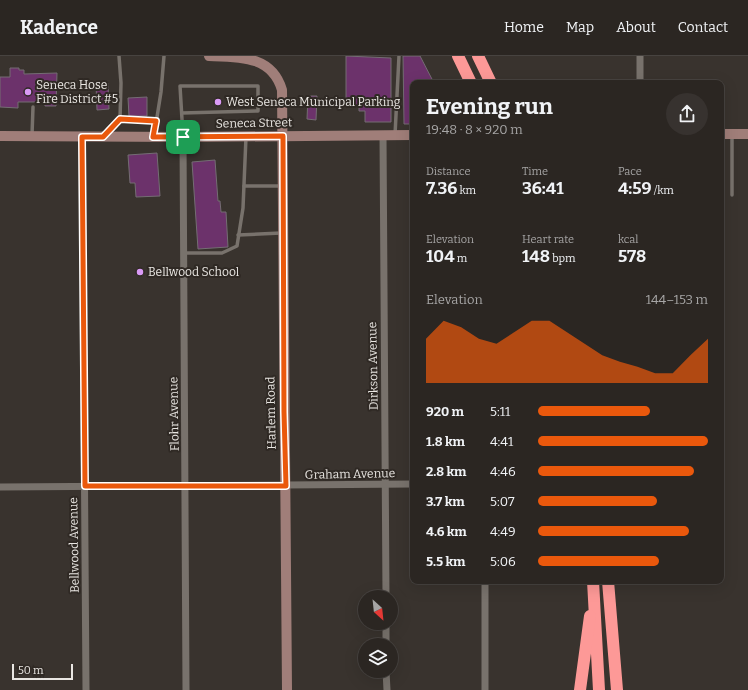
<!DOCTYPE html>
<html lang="en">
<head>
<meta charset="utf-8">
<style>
  body { margin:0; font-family:Bitter,serif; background:#37322f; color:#f1f3f6; height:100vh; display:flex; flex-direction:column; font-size:15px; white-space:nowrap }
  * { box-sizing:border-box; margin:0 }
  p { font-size:13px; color:#a6a5a5 }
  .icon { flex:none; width:22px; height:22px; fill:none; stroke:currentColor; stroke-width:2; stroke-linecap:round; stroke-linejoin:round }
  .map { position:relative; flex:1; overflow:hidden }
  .panel { position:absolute; left:410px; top:24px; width:314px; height:504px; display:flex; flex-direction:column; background:#2b2622; border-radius:8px; box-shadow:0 4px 16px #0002,0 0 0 1px #474340 }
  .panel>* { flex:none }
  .needle { width:26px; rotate:153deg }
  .buttons { position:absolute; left:358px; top:534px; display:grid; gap:8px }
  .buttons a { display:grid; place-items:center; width:40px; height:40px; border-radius:50%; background:#2b2622; box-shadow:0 4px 16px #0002,0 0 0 1px #474340; font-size:20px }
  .scale { position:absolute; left:12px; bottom:10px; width:61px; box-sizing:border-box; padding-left:4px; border:2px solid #e9e6e2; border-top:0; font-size:11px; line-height:14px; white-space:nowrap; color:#e9e6e2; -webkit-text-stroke:3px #2f2924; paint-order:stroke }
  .pin { position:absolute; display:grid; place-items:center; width:34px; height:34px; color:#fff; margin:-17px; border-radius:8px; box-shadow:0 2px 6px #0006 }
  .round { display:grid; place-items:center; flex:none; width:42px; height:42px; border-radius:21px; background:#37322f }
  .head { display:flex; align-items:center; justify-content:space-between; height:68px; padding:0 16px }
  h1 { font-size:22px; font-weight:700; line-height:30px }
  .stats { display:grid; grid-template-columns:repeat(3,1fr); gap:6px; height:68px; padding:4px 16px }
  .stats div { display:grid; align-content:center }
  .stats b { font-size:17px; font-weight:700 }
  .stats small { font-size:11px; font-weight:400 }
  .stats p { font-size:11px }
  .chart { height:112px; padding:8px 16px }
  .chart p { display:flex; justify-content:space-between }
  .chart svg { width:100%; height:72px; margin-top:4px; fill:#ea580c; opacity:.7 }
  ul { padding:0 16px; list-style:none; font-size:13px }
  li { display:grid; grid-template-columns:64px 48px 1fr; align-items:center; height:30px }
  li i { height:10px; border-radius:5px; background:#ea580c }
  header { display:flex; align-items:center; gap:24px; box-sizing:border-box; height:56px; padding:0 20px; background:#2b2622; border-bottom:1px solid #474340 }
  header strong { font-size:19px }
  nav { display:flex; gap:22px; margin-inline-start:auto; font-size:14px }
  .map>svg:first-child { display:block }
  .building { fill:#6c326b; stroke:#746d73 }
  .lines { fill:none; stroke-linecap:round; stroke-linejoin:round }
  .lane { stroke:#78726c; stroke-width:3.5 }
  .street { stroke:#78726c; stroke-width:7 }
  .secondary { stroke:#a07e79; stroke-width:10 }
  .highway { stroke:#fd9997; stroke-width:12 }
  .route-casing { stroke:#fff; stroke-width:8 }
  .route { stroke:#ea580c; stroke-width:5 }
  .poi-dot { fill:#da9af6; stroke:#2f2924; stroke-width:1.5 }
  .labels { text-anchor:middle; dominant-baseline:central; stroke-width:4; stroke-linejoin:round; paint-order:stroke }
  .poi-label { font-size:12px; fill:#e9e6e2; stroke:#2f2924; text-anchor:start }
  .street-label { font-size:12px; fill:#e9e6e2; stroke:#2f2924 }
</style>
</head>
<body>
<header>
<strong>Kadence</strong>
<nav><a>Home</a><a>Map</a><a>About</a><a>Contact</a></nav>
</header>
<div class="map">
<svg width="748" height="634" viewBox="0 0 748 634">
  <rect width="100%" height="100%" fill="#39332e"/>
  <g class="building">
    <polygon points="346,0 391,2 391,66 365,66 365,55 359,55 359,49 346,49"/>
    <polygon points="403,0 420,0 434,27 413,27 413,68 404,68"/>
    <polygon points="10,12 19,12 19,14 24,14 24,18 57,17 56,50 45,50 45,46 18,46 18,52 0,51 0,21 10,21"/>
    <polygon points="108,27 109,53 97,54 96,28"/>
    <polygon points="308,40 317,40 316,64 307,63"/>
    <polygon points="147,41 147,60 129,60 128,42"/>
    <polygon points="157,97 160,140 136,141 135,127 130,127 128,99"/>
    <polygon points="215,104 218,145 220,145 221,156 226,156 228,191 198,193 192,106"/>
  </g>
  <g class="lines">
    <g class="lane">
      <polyline points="119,0 121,27 120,63"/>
      <polyline points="182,57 258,55 258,30 180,30 183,80"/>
      <polyline points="106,78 120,63 156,65"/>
      <polyline points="32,79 33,51"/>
      <polyline points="395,79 399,0"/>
      <polyline points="732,79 732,139"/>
      <polyline points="154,80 161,36 164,0"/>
      <polyline points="244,130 281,130"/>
      <polyline points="238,179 281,177"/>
      <polyline points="184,197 222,197 237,190 243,152 246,81"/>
    </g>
    <g class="street">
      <polyline points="640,0 640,27"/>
      <polyline points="383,79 386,541"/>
      <polyline points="82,81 86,634"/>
      <polyline points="183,81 186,634"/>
      <polyline points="0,431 413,428"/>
      <polyline points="485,525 485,634"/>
      <polyline points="386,567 386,589"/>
      <polyline points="386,615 387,634"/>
    </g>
    <g class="secondary">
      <path d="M209,0C241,1 272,0 282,34L287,634"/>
      <polyline points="721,78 748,78"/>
      <polyline points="0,80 183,81 413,79"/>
    </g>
    <g class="highway">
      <polyline points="458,0 471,27"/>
      <polyline points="478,0 491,27"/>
      <polyline points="593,525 599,634"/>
      <polyline points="608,525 617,634"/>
      <polyline points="580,634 590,560"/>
    </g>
  </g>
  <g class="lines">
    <g class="route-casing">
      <polygon id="route" points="120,63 156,65 153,81 283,80 284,356 286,430 85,430 82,81 103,81"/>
    </g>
    <use href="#route" class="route"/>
  </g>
  <g class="poi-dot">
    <circle cx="28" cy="36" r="4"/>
    <circle cx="218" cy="46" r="4"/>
    <circle cx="140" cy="216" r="4"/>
  </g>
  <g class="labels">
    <g class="poi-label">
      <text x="36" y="29">Seneca Hose<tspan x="36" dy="14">Fire District #5</tspan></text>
      <text x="226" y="46">West Seneca Municipal Parking</text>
      <text x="148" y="216">Bellwood School</text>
    </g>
    <g class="street-label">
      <text transform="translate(254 67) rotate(-1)">Seneca Street</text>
      <text transform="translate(373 310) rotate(-91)">Dirkson Avenue</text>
      <text transform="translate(271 357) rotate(-91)">Harlem Road</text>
      <text transform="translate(174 358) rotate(-91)">Flohr Avenue</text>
      <text transform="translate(350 418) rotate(-1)">Graham Avenue</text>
      <text transform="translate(74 489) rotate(-91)">Bellwood Avenue</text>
    </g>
  </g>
</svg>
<div class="buttons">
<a><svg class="needle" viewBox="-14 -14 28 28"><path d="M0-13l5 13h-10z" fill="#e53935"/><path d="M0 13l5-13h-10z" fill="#a6a5a5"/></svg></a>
<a><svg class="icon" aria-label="layers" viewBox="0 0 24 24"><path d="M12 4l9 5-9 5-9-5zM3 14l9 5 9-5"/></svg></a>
</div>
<div class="scale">50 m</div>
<div class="pin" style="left:183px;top:81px;background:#1e9e55"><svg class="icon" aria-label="arrive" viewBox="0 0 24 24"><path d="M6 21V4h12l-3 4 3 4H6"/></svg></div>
<section class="panel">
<div class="head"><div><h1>Evening run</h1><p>19:48 · 8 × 920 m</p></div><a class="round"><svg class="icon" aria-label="share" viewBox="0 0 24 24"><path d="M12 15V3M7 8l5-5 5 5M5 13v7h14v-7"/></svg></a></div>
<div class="stats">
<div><p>Distance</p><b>7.36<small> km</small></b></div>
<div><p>Time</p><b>36:41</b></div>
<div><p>Pace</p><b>4:59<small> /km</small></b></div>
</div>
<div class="stats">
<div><p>Elevation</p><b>104<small> m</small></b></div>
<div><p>Heart rate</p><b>148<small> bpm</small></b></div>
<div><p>kcal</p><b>578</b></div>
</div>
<div class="chart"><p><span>Elevation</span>144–153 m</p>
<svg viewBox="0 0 160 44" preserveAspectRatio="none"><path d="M0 44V17L10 6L20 10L30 17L40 20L50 13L60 6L70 6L80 13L90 20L100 27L110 31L120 34L130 38L140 38L150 27L160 17V44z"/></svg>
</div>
<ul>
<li><b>920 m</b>5:11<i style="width:66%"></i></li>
<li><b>1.8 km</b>4:41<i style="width:100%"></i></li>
<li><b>2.8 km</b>4:46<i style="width:92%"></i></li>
<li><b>3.7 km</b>5:07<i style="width:70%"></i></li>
<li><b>4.6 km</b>4:49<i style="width:89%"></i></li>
<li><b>5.5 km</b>5:06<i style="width:71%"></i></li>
</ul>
</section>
</div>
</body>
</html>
